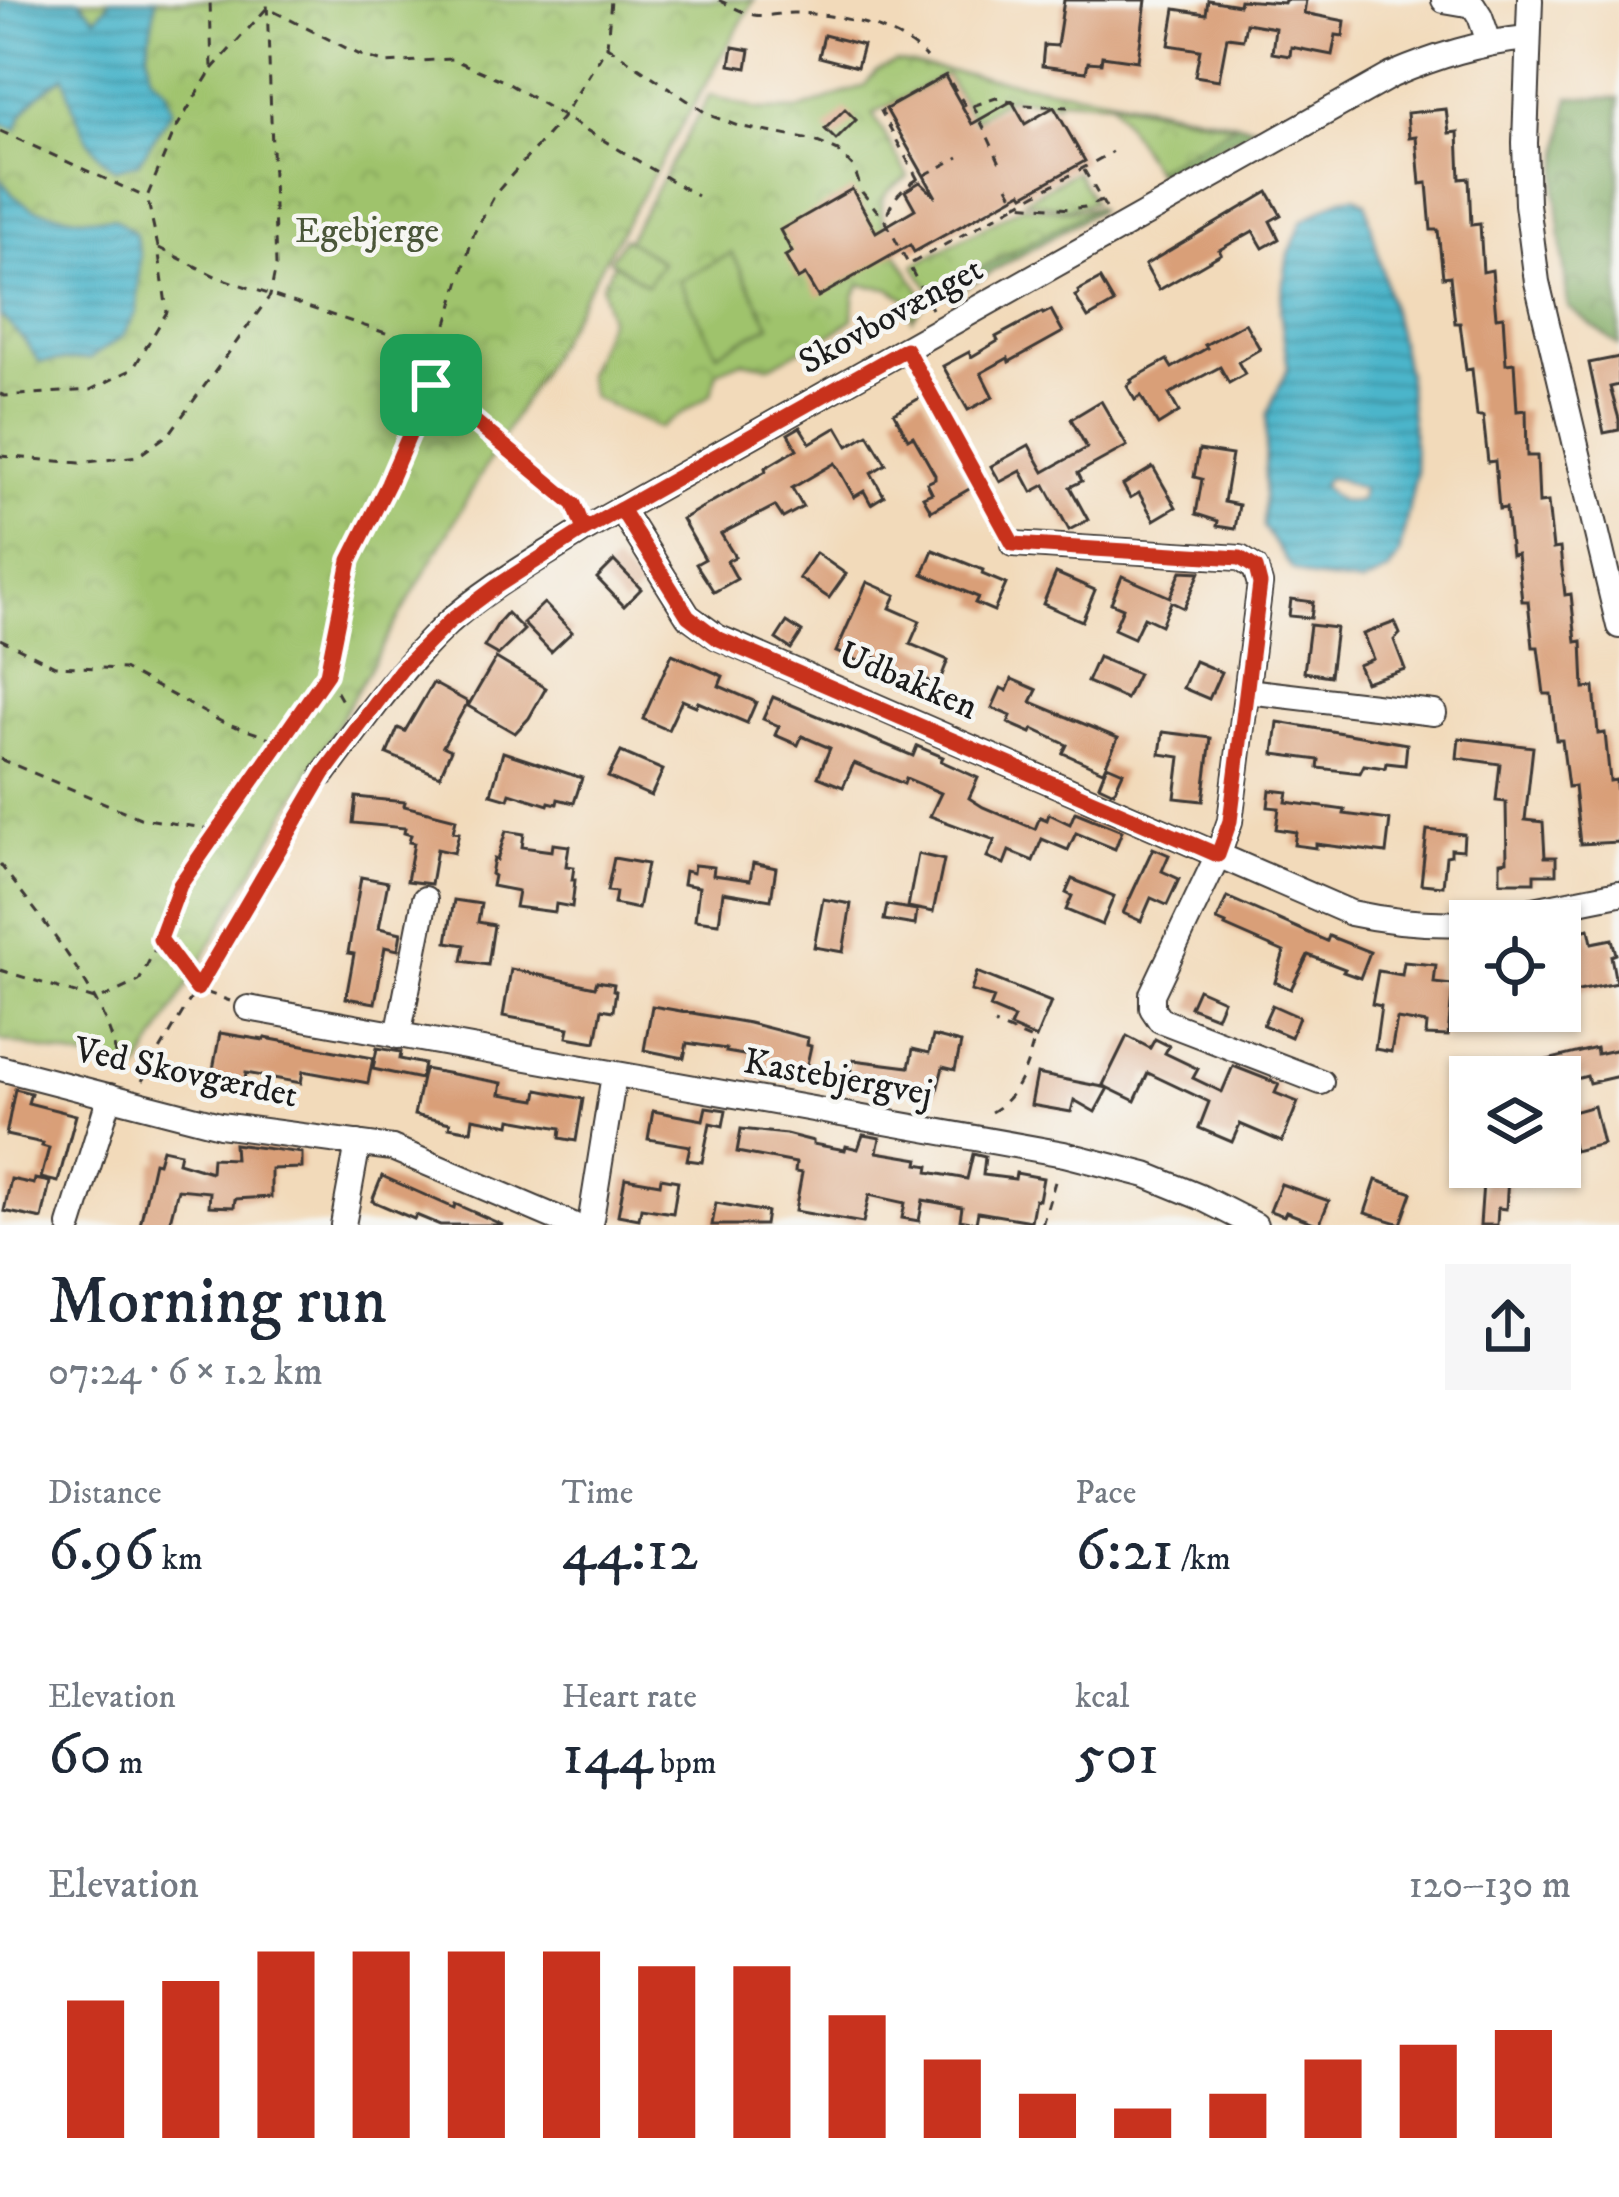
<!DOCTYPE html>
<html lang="en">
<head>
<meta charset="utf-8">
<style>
  body { margin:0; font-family:"IM FELL DW Pica",serif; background:#f6f6f7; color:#1f2937; height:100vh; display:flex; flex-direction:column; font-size:45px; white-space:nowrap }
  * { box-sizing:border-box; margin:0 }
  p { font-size:39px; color:#747a83 }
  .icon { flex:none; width:66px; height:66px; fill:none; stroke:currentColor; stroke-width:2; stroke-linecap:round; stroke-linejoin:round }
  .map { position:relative; height:1225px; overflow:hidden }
  .sheet { display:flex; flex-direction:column; background:#fff; flex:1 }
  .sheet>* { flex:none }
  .fabs { position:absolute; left:1449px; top:900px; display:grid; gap:24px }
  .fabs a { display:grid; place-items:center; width:132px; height:132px; border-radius:0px; background:#fff; box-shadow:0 3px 9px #0004; font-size:60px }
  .pin { position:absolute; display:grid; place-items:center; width:102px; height:102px; color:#fff; margin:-51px; border-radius:24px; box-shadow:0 6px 18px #0006 }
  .round { display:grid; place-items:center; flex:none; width:126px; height:126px; border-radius:0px; background:#f6f6f7 }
  .summary { display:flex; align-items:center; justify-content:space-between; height:204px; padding:0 48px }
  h1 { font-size:66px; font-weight:600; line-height:90px }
  .metrics { display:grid; grid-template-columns:repeat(3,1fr); gap:18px; height:204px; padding:12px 48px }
  .metrics div { display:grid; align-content:center }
  .metrics b { font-size:60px; font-weight:600 }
  .metrics small { font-size:33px; font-weight:400 }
  .metrics p { font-size:33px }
  .chart { height:336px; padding:24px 48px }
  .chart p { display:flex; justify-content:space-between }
  .chart svg { width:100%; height:216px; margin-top:12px; stroke:#c8321e; stroke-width:6 }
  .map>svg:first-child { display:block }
  .forest { fill:url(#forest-crowns); stroke:#4e623e; stroke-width:3 }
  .park { fill:url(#park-crowns); stroke:#5e7044; stroke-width:3 }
  .garden { fill:#9fc36c; stroke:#5e7044; stroke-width:3 }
  .water { fill:url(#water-rules); stroke:#346873; stroke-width:3; fill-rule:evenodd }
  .building { fill:#d99f78 }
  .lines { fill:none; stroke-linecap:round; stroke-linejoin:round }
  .street-casing { stroke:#3c3834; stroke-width:28 }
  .path { stroke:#3c3834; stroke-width:3; stroke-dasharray:9 9; stroke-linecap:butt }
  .street { stroke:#fff; stroke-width:24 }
  .route-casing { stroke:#fff; stroke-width:24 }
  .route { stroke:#c8321e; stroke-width:15 }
  .labels { text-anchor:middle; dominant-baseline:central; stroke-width:9; stroke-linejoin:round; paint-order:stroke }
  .park-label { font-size:36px; fill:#4a5638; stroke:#f6f6f2 }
  .street-label { font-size:36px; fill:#1c1c1c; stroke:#f6f6f2 }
</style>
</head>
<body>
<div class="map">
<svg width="1619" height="1225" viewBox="0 0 1619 1225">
  <defs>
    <pattern id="forest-crowns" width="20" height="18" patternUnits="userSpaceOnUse" patternTransform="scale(3)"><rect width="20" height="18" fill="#7fa960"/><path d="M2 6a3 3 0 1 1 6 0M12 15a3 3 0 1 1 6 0" fill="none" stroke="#67894e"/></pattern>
    <pattern id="park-crowns" width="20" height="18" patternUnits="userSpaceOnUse" patternTransform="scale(3)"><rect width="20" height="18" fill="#9fc36c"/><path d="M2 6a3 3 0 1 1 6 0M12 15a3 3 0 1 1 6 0" fill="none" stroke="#88a75d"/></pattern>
    <pattern id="water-rules" width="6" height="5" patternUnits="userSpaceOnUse" patternTransform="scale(3)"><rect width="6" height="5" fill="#4cb5ca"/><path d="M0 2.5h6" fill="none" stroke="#3e92a3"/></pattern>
  </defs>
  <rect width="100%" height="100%" fill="#f6f6f2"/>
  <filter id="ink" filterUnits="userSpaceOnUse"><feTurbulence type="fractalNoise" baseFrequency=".00833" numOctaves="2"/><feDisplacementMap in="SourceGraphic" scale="24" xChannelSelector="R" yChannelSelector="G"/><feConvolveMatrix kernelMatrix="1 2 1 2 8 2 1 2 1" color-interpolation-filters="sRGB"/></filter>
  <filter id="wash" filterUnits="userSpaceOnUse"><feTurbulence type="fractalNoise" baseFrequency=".004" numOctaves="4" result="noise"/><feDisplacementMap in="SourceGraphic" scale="48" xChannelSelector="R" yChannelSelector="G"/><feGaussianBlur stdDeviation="2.7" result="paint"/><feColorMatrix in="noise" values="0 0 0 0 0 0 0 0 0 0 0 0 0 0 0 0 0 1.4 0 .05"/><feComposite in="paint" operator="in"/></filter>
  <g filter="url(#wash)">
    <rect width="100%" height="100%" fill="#f2daba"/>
    <g class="forest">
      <polygon points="1569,97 1619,98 1619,346 1568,307 1556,190"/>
      <polygon points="1109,98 1257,127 1159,177 1154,169 1233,126 1111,102"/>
      <polygon points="1096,207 1099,210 950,296 934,295 940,285 955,282"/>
    </g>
    <g class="park">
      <polygon points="0,0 754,0 138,1071 0,1040"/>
      <path d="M896,62L1109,98L1112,102L1235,125L1154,169L1111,102L1057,99V103L1008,98L974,120L946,74L873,114L908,177C900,182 889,188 885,195C869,223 913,277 927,301L912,319L908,300L889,288L860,285L854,296L853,319L835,332L770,366L742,361L717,371L711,394L660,428L592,397L586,375L609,318L602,285L710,95L757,110H798L864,86L877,71Z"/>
      <polygon points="1076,171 1093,202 1069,208 1024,201"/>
      <polygon points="1023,206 1069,211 1096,207 955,282 940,285 934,295 914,265"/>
    </g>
    <g class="garden">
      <polygon points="624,238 662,262 647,285 610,260"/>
      <polygon points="732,253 770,325 717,353 679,281"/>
    </g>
    <g class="water">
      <path d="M0,0H80L96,18L111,0H156L148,50L150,74L166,90L172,110L138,163L116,169C88,154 71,106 64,76C45,89 21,107 17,130L0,123Z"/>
      <polygon points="0,178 13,195 34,209 81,218 114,218 135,233 140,255 137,312 122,337 89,359 39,362 24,340 0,315"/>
      <path d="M1355,196L1366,203L1407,374L1416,473L1399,556L1388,572L1362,584L1313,578L1292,569L1263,527L1267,413L1288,368L1280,311L1287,260L1302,221L1342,198ZM1327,478L1338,479L1362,489L1360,500C1343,505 1333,499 1322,485Z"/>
    </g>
    <g id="blocks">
      <g class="building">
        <polygon points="1064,0 1146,0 1138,61 1102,56 1101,63 1088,62 1086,72 1042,66 1044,45 1057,46"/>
        <polygon points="1208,0 1239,5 1240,0 1284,3 1285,0 1306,0 1304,13 1345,21 1343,36 1336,35 1332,55 1291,47 1290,56 1272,53 1275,28 1246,23 1243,39 1227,37 1219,80 1195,76 1200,50 1169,45 1175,9 1206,14"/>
        <polygon points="824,35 863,45 857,67 819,57"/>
        <polygon points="733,47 750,50 747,68 730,65"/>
        <polygon points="945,76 972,124 1012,101 1025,124 1054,107 1085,161 1024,195 1022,192 914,252 910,245 818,297 805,275 798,279 785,256 792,252 780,230 852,189 876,232 915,209 905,191 920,182 936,197 886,109"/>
        <polygon points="845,109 856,120 836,140 825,129"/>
        <polygon points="1446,109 1449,133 1458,132 1460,179 1469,178 1471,225 1480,224 1483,272 1492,270 1496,317 1503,316 1506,364 1514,363 1517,411 1526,410 1527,456 1537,456 1539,503 1548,502 1553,549 1560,548 1565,595 1571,594 1576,642 1582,641 1584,688 1594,687 1598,734 1605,733 1610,781 1616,780 1619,842 1580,844 1574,786 1568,787 1562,740 1556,740 1551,694 1544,694 1538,647 1533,647 1528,601 1522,601 1517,554 1511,555 1506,508 1499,509 1495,461 1488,462 1483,416 1477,416 1472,369 1466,370 1460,323 1455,323 1450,276 1443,277 1438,230 1431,230 1427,183 1420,184 1416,137 1409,138 1407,113"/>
        <polygon points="1268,192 1281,215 1270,221 1279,239 1263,248 1253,231 1219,250 1221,254 1159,290 1145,265"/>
        <polygon points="1100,279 1114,303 1088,318 1075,296 1079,294 1078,291"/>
        <polygon points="1051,310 1063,332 1009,362 1008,358 981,373 993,397 968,410 943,366 969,352 971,357 998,341 996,337 1042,312 1043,314"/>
        <polygon points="1245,323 1260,349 1238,362 1245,374 1229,383 1220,367 1169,394 1179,412 1158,425 1141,396 1135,400 1127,386 1132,382 1131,380 1167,360 1172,368 1207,348 1205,345"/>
        <polygon points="1619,357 1619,385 1610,387 1619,419 1619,430 1604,433 1589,363"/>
        <polygon points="923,396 971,488 931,511 923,497 932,493 927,483 935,479 935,475 913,436 908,439 894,413"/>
        <polygon points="1101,401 1127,446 1078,473 1082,481 1070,487 1088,520 1069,530 1045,485 1032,492 1021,471 1000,482 991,466 1029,445 1044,472 1087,448 1071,419"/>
        <polygon points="800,427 810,443 837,427 848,446 868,434 886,464 871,473 884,496 871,504 864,491 854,497 835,463 792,488 803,507 783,518 775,506 721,534 735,557 727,561 737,579 714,592 696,564 705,559 682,519 766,471 765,468 797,449 788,434"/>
        <polygon points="1199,450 1232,455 1224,502 1239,505 1235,529 1217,526 1218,521 1196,514 1202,479 1194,477"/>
        <polygon points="1153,467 1176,507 1154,520 1139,493 1130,498 1123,485"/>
        <polygon points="933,550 983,570 982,574 1006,584 994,611 975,603 978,597 923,574"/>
        <polygon points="816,553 846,574 829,598 799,578"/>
        <polygon points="614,561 641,589 624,606 597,578"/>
        <polygon points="1181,571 1200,572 1184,608 1171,602 1161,625 1144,617 1134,638 1114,629 1123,608 1111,603 1122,576 1170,597"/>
        <polygon points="1056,573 1095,590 1082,621 1043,604"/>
        <polygon points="867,582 896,595 890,608 920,621 910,644 948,660 938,685 917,676 914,683 896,675 899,669 870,654 866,664 836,652"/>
        <polygon points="1291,599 1313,602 1311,618 1289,616"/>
        <polygon points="544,603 572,632 551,652 523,623"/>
        <polygon points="507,613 524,630 498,655 484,647 499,622"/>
        <polygon points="787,622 802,632 791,649 776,639"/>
        <polygon points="1395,622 1400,634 1394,640 1405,669 1365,682 1358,665 1373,659 1363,634"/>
        <polygon points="1310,625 1336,628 1330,676 1304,672"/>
        <polygon points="672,654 723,676 719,686 756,702 747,723 698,702 696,706 682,700 668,730 643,719"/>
        <polygon points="1098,657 1138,674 1126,699 1087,682"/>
        <polygon points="496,658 546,688 529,718 515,733 468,706"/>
        <polygon points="1195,661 1221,672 1209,699 1183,688"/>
        <polygon points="1012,679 1037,690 1031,702 1118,738 1103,771 1063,753 1067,745 1033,729 1031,733 1008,723 1011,716 992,708 1001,688 1007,691"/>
        <polygon points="433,683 468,702 443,746 451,750 440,776 387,754 398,728 405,731"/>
        <polygon points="773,697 913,756 917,746 943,757 941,761 978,778 969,798 983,807 1035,829 1040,817 1047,820 1049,814 1070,824 1075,812 1122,831 1115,849 1076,833 1068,850 1042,839 1033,861 1009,851 1004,864 987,857 995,840 930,816 941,793 906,778 904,784 854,763 843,787 818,777 830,748 802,736 798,745 775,735 779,726 763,719"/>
        <polygon points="1278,722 1407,744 1405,765 1386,763 1385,768 1364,765 1360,773 1318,768 1319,760 1274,754"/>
        <polygon points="1163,732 1211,738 1203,801 1175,798 1180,757 1160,754"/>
        <polygon points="1459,738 1533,747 1525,820 1543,822 1545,857 1556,857 1556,874 1534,874 1534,882 1500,882 1500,862 1507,861 1506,802 1496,801 1500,764 1457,758"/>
        <polygon points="503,752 582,778 574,803 558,799 557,804 549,802 548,805 510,793 508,799 491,794"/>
        <polygon points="621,752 663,770 651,796 608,777"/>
        <polygon points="1107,765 1123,772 1114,792 1099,785"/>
        <polygon points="1270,790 1288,792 1286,802 1345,810 1344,814 1390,820 1386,853 1316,844 1316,848 1294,845 1296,832 1276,829 1279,808 1268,807"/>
        <polygon points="356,797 405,802 404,806 456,819 453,832 459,833 454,853 437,849 431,884 407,881 414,843 409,842 411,835 404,833 405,828 353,823"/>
        <polygon points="1427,830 1464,834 1463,850 1451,849 1451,855 1446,856 1443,886 1421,884"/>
        <polygon points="506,831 524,834 522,847 552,851 553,844 569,846 566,866 574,867 572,880 575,880 572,907 556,904 555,912 515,907 518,891 492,886 494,876 491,874 494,859 497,860"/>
        <polygon points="1153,848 1169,855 1162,871 1179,879 1167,905 1151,898 1141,921 1123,913"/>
        <polygon points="918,854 944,860 933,912 908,907"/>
        <polygon points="614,858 647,864 638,909 614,904 616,892 607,891"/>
        <polygon points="753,863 776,868 771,900 723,892 719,923 695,920 699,887 683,884 685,871 693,873 694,865 714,867 713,875 750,880"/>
        <polygon points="361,877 388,882 379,928 401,933 398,950 385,947 375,1003 346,998 354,954 348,953"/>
        <polygon points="1072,879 1114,896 1102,925 1066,910 1072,896 1066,893"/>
        <polygon points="1227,897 1327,941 1329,936 1370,952 1360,978 1343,972 1345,969 1308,955 1291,989 1275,982 1284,952 1225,926 1226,924 1217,920"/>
        <polygon points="823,899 851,904 843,952 814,947"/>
        <polygon points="454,900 481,904 478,922 494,925 488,965 462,961 465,945 447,942"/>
        <polygon points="887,905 917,910 915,925 884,920"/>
        <polygon points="1589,929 1592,943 1612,939 1616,954 1611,956 1616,983 1560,995 1560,973 1571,971 1564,935"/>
        <polygon points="1404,962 1436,965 1434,983 1453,985 1448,1036 1426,1035 1427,1024 1397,1019 1391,1052 1375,1049 1381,1006 1372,1004 1378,971 1402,975"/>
        <polygon points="511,969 595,987 597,981 614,984 613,990 616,991 613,1011 602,1009 596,1042 567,1037 569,1028 503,1016"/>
        <polygon points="977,972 1051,1002 1036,1038 1010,1027 1014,1018 990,1008 994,998 971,991"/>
        <polygon points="1198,989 1223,1000 1216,1017 1190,1007"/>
        <polygon points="1272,1005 1299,1017 1291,1037 1263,1025"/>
        <polygon points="652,1006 749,1023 808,1038 807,1045 811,1046 805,1073 769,1067 767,1081 749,1078 752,1063 748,1062 749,1056 726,1052 726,1049 687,1043 684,1058 644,1050"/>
        <polygon points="220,1033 264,1040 265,1038 373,1058 368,1083 303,1071 301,1083 246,1073 244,1086 211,1080"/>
        <polygon points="933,1036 961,1043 955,1070 943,1067 936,1094 886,1083 883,1095 847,1089 853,1060 909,1067 913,1049 929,1053"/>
        <polygon points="1127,1036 1150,1048 1155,1039 1169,1046 1165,1053 1198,1069 1193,1078 1222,1092 1233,1066 1279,1084 1275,1093 1298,1102 1282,1142 1240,1124 1232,1142 1199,1128 1209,1102 1148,1073 1135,1101 1108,1088 1095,1112 1074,1100 1071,1112 1031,1105 1037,1074 1108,1088 1103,1085"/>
        <polygon points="377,1048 401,1052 400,1059 424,1064 421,1079 373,1069"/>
        <polygon points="1596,1048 1597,1054 1619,1049 1619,1076 1589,1083 1587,1076 1560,1083 1560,1077 1547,1077 1543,1061"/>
        <polygon points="424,1069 502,1083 500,1094 536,1100 538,1090 583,1099 576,1141 560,1138 561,1128 511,1119 510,1125 473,1118 471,1131 449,1127 450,1123 414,1115"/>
        <polygon points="15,1089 31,1093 28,1103 76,1115 58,1182 41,1178 49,1148 42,1146 43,1143 6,1135"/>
        <polygon points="1594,1106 1603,1144 1574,1151 1565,1114"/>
        <polygon points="706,1107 726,1110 723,1126 710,1123 702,1162 687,1160 690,1146 648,1139 653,1111 703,1120"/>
        <polygon points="741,1129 786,1134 813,1141 813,1144 845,1150 846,1146 858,1149 863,1135 875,1137 880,1138 877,1152 919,1159 918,1164 929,1166 928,1172 967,1179 973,1154 985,1157 983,1175 1015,1179 1016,1173 1043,1178 1039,1200 1035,1199 1031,1221 978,1212 976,1223 960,1220 962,1207 923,1200 919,1221 902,1218 905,1203 869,1195 863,1223 795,1211 802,1173 795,1172 796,1163 737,1152"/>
        <polygon points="234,1144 302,1153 302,1168 271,1169 271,1197 235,1199 234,1207 209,1206 210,1192 178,1189 169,1225 140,1225 154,1162 158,1163 162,1149 180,1153 178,1162 211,1172 212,1158 235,1159"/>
        <polygon points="1484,1169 1505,1171 1504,1177 1508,1177 1506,1209 1498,1208 1497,1225 1480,1225"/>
        <polygon points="382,1176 454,1208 455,1204 503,1225 440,1225 416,1215 414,1219 372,1201"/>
        <polygon points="625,1178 660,1184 661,1178 678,1181 673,1213 641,1208 639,1219 618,1215"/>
        <polygon points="11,1179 34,1184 35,1179 50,1182 42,1219 4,1211"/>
        <polygon points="1376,1180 1412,1193 1401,1224 1365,1213"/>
        <polygon points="1281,1184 1329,1201 1319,1225 1286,1212 1284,1216 1270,1211"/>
        <polygon points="716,1203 767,1212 765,1225 712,1225"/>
      </g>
    </g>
  </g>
  <g filter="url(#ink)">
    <use href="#blocks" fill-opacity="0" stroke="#3c3834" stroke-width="3"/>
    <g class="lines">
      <g class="street-casing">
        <g id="street">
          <polyline points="1444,0 1473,5 1480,16 1489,42"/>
          <polyline points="1530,0 1525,143 1527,204 1537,282 1619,626"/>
          <path d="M621,509L688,616L717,637L1351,913C1392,922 1428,925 1470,923"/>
          <polyline points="1013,544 1240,558 1255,568 1260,584 1230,821 1218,855 1152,994 1152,1008 1160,1020 1321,1082"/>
          <polyline points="1247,691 1434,713"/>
          <path d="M324,773C363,721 400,668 447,624C487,587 539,559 584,530L1392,75C1437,56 1478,43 1527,38"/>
          <polyline points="1479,921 1619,893"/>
          <polyline points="248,1008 1064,1154 1146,1175 1200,1197 1255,1225"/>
          <polyline points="398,1036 425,899"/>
          <polyline points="0,1068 220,1125 392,1148 573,1225"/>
          <polyline points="70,1225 110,1096"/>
          <polyline points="343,1225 358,1143"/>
          <polyline points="590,1225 614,1075"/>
        </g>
      </g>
      <g class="path">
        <path d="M719,0C729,5 743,13 754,15C766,17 781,13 793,13C836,14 896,25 926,58"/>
        <polyline points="607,46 709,115 738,126 815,141 838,151 854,168 862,192 886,222"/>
        <polyline points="212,69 267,8 358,54 386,63 452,59 504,81 697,196"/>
        <polyline points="973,105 1000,163"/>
        <polyline points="0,131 145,197"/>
        <polyline points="1084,170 1106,208"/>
        <polyline points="918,180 881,111 946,75 967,108 996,98 1022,105 1068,107"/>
        <polyline points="1008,186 1018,204 1112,152"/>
        <polyline points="159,248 217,277 437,350"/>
        <polyline points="912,263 1018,204 1069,209 1085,207 1102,201"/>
        <path d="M932,309L886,222C890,185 930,174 959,157"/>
        <polyline points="916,367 1004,527"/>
        <polyline points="431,385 574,504 577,511"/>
        <polyline points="0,394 5,396 90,390 133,369 167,312 158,247 147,197 175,130 212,69 210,0"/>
        <polyline points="0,456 80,463 138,456 170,433 270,296 276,266 267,0"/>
        <polyline points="0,639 55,666 124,669 222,722 273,739 277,747"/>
        <polyline points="328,676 342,701 346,702"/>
        <polyline points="0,759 140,818 216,830"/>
        <path d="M0,864C34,910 129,1021 115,1077"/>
        <polyline points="160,939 197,989 230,1001"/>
        <polyline points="0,970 98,1000 139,981 160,939 180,885 327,674 349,560 388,484 431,385 439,351 474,233 496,193 562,118 607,46 611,0"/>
        <polyline points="142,1081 314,790"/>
        <path d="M991,1112C1018,1097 1026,1069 1034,1041L994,1024"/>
        <polyline points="1042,1225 1057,1175"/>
      </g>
      <use href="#street" class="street"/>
    </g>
  </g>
  <g class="lines" filter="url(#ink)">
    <g class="route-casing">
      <polyline id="route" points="431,385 388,484 350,560 327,674 180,885 160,939 197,989 324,773 401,670 450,621 497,586 584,530 621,509 688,616 717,638 1218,855 1230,821 1260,584 1256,568 1240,558 1013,544 906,349 584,530 574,504 431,385"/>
    </g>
    <use href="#route" class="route"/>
  </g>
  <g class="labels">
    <g class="park-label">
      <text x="367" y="231">Egebjerge</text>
    </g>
    <g class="street-label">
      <text transform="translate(891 316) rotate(-29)">Skovbovænget</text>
      <text transform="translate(908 681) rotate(23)">Udbakken</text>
      <text transform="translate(186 1073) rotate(12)">Ved Skovgærdet</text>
      <text transform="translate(838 1078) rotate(10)">Kastebjergvej</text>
    </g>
  </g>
</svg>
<div class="fabs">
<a><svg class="icon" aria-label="locate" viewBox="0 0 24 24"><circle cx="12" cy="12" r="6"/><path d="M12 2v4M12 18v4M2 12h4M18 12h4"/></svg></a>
<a><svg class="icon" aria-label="layers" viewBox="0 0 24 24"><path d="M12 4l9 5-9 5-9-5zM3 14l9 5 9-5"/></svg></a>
</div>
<div class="pin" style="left:431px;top:385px;background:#1e9e55"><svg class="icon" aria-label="arrive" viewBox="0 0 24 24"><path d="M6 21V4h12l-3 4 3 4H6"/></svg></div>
</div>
<section class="sheet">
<div class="summary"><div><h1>Morning run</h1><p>07:24 · 6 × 1.2 km</p></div><a class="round"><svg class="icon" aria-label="share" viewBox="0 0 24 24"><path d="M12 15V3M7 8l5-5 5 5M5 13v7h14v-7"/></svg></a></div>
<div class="metrics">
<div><p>Distance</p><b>6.96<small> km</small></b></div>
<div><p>Time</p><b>44:12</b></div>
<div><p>Pace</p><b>6:21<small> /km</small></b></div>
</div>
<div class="metrics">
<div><p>Elevation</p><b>60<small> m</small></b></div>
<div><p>Heart rate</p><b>144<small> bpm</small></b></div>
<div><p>kcal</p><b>501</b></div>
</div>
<div class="chart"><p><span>Elevation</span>120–130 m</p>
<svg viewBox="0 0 160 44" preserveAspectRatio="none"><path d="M5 44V16M15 44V12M25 44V6M35 44V6M45 44V6M55 44V6M65 44V9M75 44V9M85 44V19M95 44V28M105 44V35M115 44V38M125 44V35M135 44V28M145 44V25M155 44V22"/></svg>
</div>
</section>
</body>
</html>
